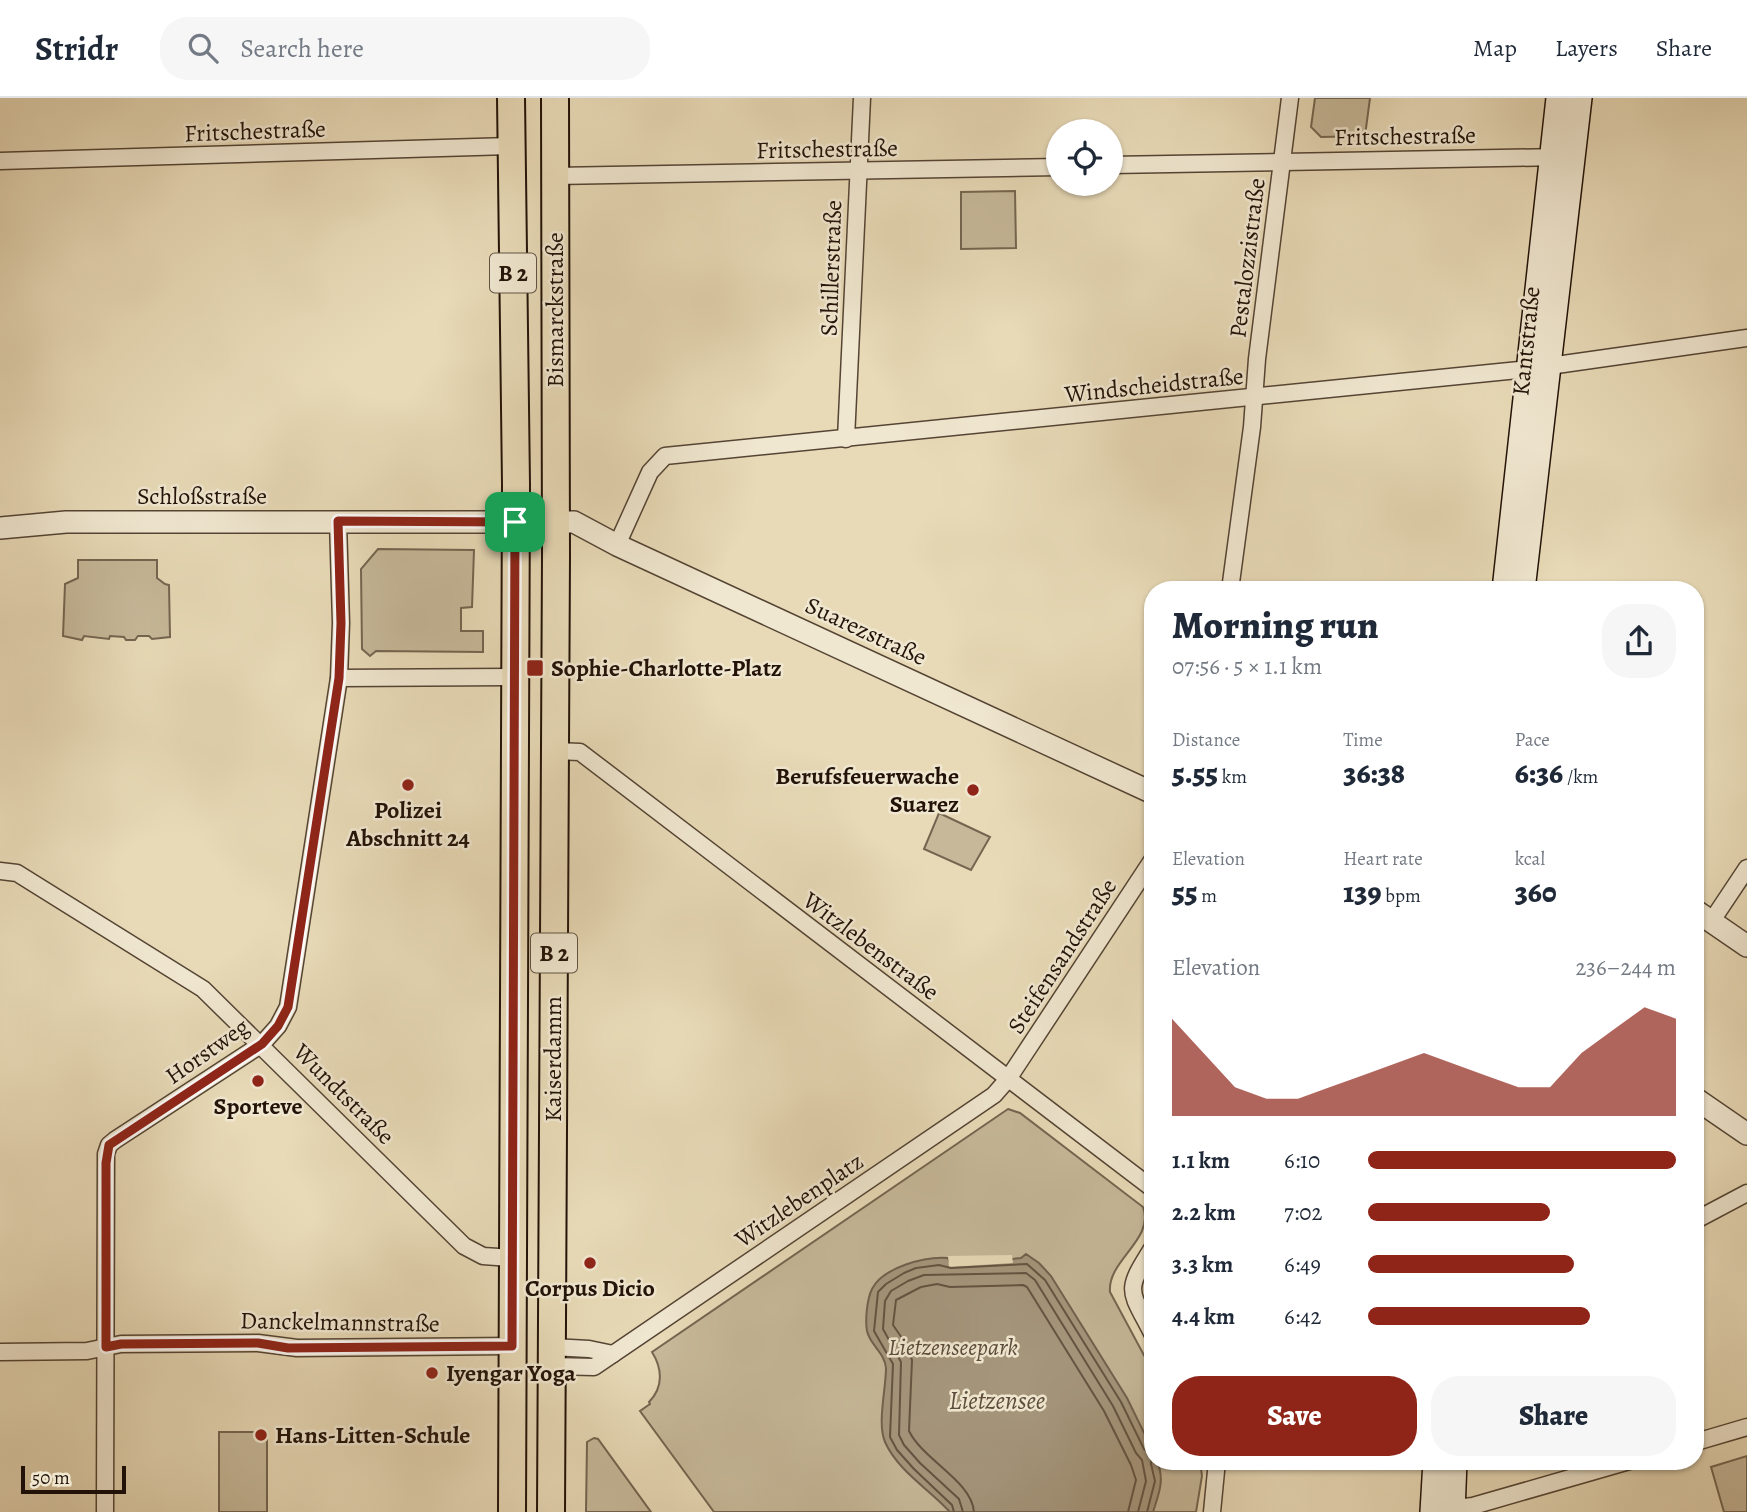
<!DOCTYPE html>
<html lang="en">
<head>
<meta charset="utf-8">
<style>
  body { margin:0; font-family:Alegreya,serif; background:#f6f6f7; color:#1f2937; height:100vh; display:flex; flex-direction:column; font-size:26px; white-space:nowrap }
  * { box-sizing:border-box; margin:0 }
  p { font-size:23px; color:#747a83 }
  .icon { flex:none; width:38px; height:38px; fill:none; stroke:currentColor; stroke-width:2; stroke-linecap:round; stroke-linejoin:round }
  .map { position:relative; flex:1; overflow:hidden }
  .panel { position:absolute; left:1144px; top:483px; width:560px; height:889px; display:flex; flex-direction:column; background:#fff; border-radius:28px; box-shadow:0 2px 5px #0004 }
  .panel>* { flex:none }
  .fabs { position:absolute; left:1046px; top:21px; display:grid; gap:14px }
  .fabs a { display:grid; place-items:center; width:77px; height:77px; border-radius:50%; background:#fff; box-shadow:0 2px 5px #0004; font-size:35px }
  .scale { position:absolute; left:21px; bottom:18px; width:105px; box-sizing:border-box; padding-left:7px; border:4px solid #221208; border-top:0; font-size:19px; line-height:24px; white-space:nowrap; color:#221208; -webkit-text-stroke:5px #f0e7d0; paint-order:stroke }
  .pin { position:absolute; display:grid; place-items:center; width:60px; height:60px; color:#fff; margin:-30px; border-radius:14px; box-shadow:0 4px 10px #0006 }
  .round { display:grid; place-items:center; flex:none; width:74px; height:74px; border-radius:28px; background:#f6f6f7 }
  .summary { display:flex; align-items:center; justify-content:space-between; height:119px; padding:0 28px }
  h1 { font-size:38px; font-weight:800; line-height:52px }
  .metrics { display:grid; grid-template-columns:repeat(3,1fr); gap:10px; height:119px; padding:7px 28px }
  .metrics div { display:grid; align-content:center }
  .metrics b { font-size:30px; font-weight:800 }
  .metrics small { font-size:19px; font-weight:400 }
  .metrics p { font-size:19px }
  .chart { height:196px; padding:14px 28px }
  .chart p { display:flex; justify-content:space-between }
  .chart svg { width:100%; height:126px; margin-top:7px; fill:#8f2418; opacity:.7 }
  .cta { display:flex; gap:14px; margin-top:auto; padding:14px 28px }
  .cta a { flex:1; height:80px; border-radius:28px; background:#8f2418; color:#fff; font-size:28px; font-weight:800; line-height:80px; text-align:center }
  .cta a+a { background:#f6f6f7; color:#1f2937 }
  ul { padding:0 28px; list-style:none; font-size:23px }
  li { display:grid; grid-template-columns:112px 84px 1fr; align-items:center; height:52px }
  li i { height:18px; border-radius:9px; background:#8f2418 }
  header { display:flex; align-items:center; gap:42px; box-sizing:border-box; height:98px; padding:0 35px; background:#fff; border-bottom:2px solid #e0e1e3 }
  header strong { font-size:33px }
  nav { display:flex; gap:38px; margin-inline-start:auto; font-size:24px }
  .search { width:490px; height:63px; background:#f6f6f7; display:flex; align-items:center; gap:18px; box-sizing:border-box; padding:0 24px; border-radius:28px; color:#747a83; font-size:26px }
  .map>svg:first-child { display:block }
  .green { fill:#c6b899; stroke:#746550; stroke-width:2 }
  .water { fill:#a5967c; stroke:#71614e; stroke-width:2 }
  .pier { fill:#e8dab7 }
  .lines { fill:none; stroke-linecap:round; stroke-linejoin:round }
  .shore { stroke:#645442; stroke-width:2 }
  .minor-casing { stroke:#544434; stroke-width:19 }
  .tertiary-casing { stroke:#544434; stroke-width:24 }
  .secondary-casing { stroke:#221208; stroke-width:26 }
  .primary-casing { stroke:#221208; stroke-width:30 }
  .minor { stroke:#f0e7d0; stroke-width:16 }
  .tertiary { stroke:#f0e7d0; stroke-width:21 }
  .secondary { stroke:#f0e7d0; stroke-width:23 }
  .primary { stroke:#e8dab7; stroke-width:26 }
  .route-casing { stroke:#fff; stroke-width:14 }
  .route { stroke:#8f2418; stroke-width:9 }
  .poi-dot { fill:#8f2418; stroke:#f0e7d0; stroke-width:2.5 }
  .labels { text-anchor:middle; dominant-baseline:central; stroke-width:5; stroke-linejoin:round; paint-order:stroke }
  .shield { fill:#f0e7d0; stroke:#605244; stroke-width:2 }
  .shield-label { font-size:23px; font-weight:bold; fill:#221208 }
  .street-label { font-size:24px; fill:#221208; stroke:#f0e7d0 }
  .poi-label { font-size:24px; font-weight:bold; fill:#221208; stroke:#f0e7d0; text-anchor:start }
  .park-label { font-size:24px; font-style:italic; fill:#5b4c3b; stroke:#f0e7d0 }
  .water-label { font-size:26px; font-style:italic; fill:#5d4d3c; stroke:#f0e7d0 }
</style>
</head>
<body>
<header>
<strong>Stridr</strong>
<div class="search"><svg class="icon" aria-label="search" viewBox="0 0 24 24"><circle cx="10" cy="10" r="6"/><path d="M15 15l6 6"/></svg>Search here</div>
<nav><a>Map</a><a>Layers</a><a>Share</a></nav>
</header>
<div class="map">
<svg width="1747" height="1414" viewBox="0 0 1747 1414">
  <rect width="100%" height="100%" fill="#e8dab7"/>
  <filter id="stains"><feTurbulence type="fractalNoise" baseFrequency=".00286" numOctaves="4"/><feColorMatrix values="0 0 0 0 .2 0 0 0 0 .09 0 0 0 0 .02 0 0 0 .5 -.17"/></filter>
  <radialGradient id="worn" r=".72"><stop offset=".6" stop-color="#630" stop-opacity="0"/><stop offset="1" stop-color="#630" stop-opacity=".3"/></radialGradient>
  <g class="green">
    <polygon points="1315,0 1370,0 1365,38 1321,39 1311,29"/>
    <polygon points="1015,93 1016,150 961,151 961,94"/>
    <polygon points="378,451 474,452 472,509 461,510 461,533 483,533 483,554 376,553 370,558 362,551 361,471"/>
    <polygon points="78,462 157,462 157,480 165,486 169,487 170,539 152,541 149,538 138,538 135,542 126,542 124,539 110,538 109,541 84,538 82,542 63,538 65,486 78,480"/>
    <polygon points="939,715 990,739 971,772 924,751"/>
    <path d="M1008,1011L1020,1015L1143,1109C1155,1142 1107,1162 1110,1194L1153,1274V1363H1200L1202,1378L1196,1414H714L640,1313L650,1306L649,1304C664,1289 662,1270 652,1254Z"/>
    <rect x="219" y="1334" width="48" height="80"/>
    <polygon points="594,1340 598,1341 651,1414 586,1414 587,1344"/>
    <polygon points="1747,1358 1747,1414 1724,1414 1711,1369"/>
  </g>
  <path class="water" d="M1026,1156L1039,1165L1051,1178L1127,1300L1153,1353V1363H1157C1165,1382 1159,1395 1153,1414H950C929,1391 898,1373 885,1344C877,1326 886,1291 886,1270C885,1255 870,1247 867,1233C865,1222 867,1201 872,1191C883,1169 926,1158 948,1160L949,1163L1012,1161L1021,1160Z"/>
  <polygon class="pier" points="1012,1157 1013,1165 949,1169 948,1158"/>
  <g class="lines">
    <g class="shore">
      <polyline points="954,1414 952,1407 914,1371 897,1352 890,1339 893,1266 874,1233 878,1194 886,1186 904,1175 916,1170 939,1167 951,1170 1027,1166 1045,1182 1121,1304 1144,1351 1152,1357 1151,1366 1155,1383 1147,1414"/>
      <polyline points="963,1414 959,1401 920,1365 904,1347 899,1337 901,1264 883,1231 885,1203 891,1193 908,1183 924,1177 1026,1175 1035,1182 1113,1308 1136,1355 1142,1362 1146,1383 1138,1414"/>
      <path d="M974,1414C972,1383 923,1362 909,1333L912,1262L904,1243L893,1227L896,1202L921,1189L937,1186L950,1189L1023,1187L1027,1189L1104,1313L1131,1367L1136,1382L1128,1414"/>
    </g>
    <g class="minor-casing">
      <g id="minor">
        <polyline points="0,63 511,48"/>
        <polyline points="1111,67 1560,59"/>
        <polyline points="555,78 1059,69"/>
        <polyline points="846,341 862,0"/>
        <polyline points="617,447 650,374 665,358 1528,271 1747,240"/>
        <polyline points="1230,492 1252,329 1257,261 1290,0"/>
        <polyline points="339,580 513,579"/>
        <polyline points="555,653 580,654 1153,1091"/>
        <polyline points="0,773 17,775 203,891 464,1148 483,1158 512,1160"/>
        <polyline points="1711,824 1747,770"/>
        <polyline points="1696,1122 1747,1095"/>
        <path d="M1153,1149C1124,1195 1129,1190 1153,1237"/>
        <polyline points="552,1249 589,1251 613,1256"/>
        <polyline points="0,1254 87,1253 121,1246 258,1245 297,1250 512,1248"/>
        <polyline points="552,1268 594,1269 994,997 1008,981 1153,761"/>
        <polyline points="1696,1344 1747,1329"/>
        <polyline points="1445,1411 1473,1408 1629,1363"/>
        <polyline points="105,1414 106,1056 109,1047 115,1042 262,946 278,928 288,909 339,580 341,525 338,423"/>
        <polyline points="1212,1414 1217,1363"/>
      </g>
    </g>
    <g class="tertiary-casing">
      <g id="tertiary">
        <polyline points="0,430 66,424 574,424 617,447 1153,695"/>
        <polyline points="1696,813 1747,848"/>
        <polyline points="1696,1001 1747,1036"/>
      </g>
    </g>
    <g class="secondary-casing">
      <g id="secondary">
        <polyline points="1504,492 1558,0"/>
        <polyline points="1523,492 1580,0"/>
        <polyline points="1432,1414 1435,1363"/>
        <polyline points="1453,1414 1455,1363"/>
      </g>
    </g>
    <g class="primary-casing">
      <g id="primary">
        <polyline points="511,0 516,386 512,1414"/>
        <polyline points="551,1414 556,457 555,0"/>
      </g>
    </g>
    <use href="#minor" class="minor"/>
    <use href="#tertiary" class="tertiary"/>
    <use href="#secondary" class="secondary"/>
    <use href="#primary" class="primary"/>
  </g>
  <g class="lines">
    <g class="route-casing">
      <polygon id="route" points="338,423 515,424 512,1248 288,1250 258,1245 121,1246 106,1249 106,1065 109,1047 262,946 278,928 288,909 339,580 341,525"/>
    </g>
    <use href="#route" class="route"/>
  </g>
  <g class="poi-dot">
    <rect x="526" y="561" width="18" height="18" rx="3.5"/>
    <circle cx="408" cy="687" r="7"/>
    <circle cx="973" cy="692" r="7"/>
    <circle cx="258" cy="983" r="7"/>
    <circle cx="590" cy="1165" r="7"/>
    <circle cx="432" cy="1275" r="7"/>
    <circle cx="261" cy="1337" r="7"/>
  </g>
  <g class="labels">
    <g class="shield">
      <rect x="490" y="155.5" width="46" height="39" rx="5"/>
      <rect x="531" y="835.5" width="46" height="39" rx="5"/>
    </g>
    <g class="shield-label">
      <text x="513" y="175">B 2</text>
      <text x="554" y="855">B 2</text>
    </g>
    <g class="street-label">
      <text transform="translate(255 33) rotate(-2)">Fritschestraße</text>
      <text transform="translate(1405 38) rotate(-1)">Fritschestraße</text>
      <text transform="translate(827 51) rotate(-1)">Fritschestraße</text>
      <text transform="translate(1247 160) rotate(-83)">Pestalozzistraße</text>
      <text transform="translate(831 170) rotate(-88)">Schillerstraße</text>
      <text transform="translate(555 212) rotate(-90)">Bismarckstraße</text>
      <text transform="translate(1526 243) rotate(-84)">Kantstraße</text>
      <text transform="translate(1154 287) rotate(-6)">Windscheidstraße</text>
      <text x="202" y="398">Schloßstraße</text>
      <text transform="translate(866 533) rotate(25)">Suarezstraße</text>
      <text transform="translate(871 848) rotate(37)">Witzlebenstraße</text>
      <text transform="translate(1062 858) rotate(-57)">Steifensandstraße</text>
      <text transform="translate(207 953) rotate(-35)">Horstweg</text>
      <text transform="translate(553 961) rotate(-90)">Kaiserdamm</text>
      <text transform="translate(344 996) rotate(45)">Wundtstraße</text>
      <text transform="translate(799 1102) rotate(-34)">Witzlebenplatz</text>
      <text transform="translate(340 1224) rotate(1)">Danckelmannstraße</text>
    </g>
    <g class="poi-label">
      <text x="551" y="570">Sophie-Charlotte-Platz</text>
      <text x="959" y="678" text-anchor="end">Berufsfeuerwache<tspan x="959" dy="28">Suarez</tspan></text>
      <text x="408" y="712" text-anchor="middle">Polizei<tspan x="408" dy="28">Abschnitt 24</tspan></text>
      <text x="258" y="1008" text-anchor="middle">Sporteve</text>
      <text x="590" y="1190" text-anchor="middle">Corpus Dicio</text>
      <text x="446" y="1275">Iyengar Yoga</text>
      <text x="275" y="1337">Hans-Litten-Schule</text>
    </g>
    <g class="park-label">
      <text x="953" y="1249">Lietzenseepark</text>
    </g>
    <g class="water-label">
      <text x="997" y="1302">Lietzensee</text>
    </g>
  </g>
  <rect width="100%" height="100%" filter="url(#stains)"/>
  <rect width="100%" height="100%" fill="url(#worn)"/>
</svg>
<div class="fabs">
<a><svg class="icon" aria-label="locate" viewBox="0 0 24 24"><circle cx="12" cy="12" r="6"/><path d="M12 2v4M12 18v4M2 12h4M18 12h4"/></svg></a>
</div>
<div class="scale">50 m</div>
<div class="pin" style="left:515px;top:424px;background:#1e9e55"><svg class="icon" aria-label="arrive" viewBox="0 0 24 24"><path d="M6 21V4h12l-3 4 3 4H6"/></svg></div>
<section class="panel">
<div class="summary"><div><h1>Morning run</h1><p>07:56 · 5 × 1.1 km</p></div><a class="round"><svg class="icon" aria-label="share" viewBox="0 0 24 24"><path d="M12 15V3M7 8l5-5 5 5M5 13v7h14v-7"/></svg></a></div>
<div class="metrics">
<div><p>Distance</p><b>5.55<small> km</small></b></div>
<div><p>Time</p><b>36:38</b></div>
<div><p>Pace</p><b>6:36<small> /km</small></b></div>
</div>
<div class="metrics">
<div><p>Elevation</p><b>55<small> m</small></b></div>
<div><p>Heart rate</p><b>139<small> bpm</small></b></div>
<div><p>kcal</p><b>360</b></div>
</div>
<div class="chart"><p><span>Elevation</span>236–244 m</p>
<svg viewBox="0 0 160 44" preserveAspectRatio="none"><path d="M0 44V10L10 22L20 34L30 38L40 38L50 34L60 30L70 26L80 22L90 26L100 30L110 34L120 34L130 22L140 14L150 6L160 10V44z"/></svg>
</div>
<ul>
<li><b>1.1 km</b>6:10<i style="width:100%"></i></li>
<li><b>2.2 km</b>7:02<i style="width:59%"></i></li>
<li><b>3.3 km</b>6:49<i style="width:67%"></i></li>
<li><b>4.4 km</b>6:42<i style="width:72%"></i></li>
</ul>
<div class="cta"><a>Save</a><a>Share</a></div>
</section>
</div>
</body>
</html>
